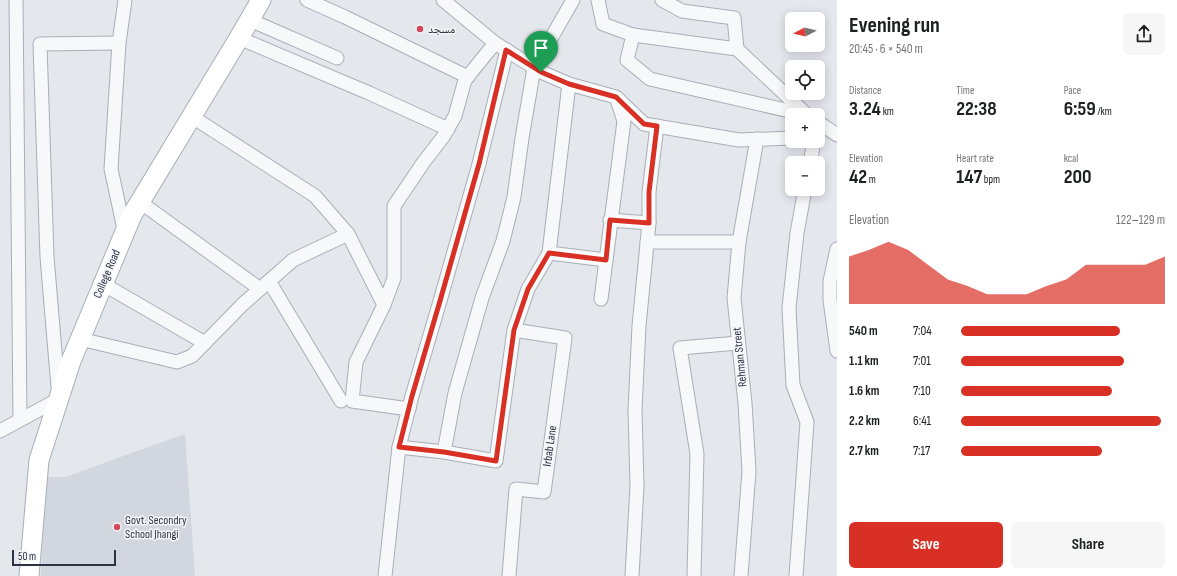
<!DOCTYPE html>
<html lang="en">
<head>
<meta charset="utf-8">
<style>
  body { margin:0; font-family:"Sofia Sans Condensed","Noto Naskh Arabic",sans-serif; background:#f6f6f6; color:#202124; height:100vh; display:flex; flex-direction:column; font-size:15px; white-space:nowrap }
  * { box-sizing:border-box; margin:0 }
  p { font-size:13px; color:#757577 }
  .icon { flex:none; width:22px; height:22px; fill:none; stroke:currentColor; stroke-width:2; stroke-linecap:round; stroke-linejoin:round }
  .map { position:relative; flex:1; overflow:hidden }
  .panel { display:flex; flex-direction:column; background:#fff; width:340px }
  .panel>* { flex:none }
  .needle { width:26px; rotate:263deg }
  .controls { position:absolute; left:785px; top:12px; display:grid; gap:8px }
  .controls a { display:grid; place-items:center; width:40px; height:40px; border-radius:6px; background:#fff; box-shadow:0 2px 10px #0003; font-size:20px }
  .scale { position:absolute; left:12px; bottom:10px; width:104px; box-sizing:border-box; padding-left:4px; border:2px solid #2b3445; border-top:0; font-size:11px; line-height:14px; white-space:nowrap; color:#2b3445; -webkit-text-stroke:3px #f4f6f9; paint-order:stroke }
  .pin { position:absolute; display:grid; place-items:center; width:34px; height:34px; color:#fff; margin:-41px -17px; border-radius:50% 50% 50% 0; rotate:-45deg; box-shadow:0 0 4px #0007 }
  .pin .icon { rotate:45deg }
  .round { display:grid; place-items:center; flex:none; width:42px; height:42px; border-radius:6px; background:#f6f6f6 }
  .head { display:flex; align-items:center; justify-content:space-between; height:68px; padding:0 12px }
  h1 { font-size:22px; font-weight:700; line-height:30px }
  .stats { display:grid; grid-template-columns:repeat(3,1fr); gap:6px; height:68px; padding:4px 12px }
  .stats div { display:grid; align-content:center }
  .stats b { font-size:20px; font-weight:700 }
  .stats small { font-size:11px; font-weight:400 }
  .stats p { font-size:11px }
  .chart { height:112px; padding:8px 12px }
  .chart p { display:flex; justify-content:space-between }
  .chart svg { width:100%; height:72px; margin-top:4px; fill:#d93025; opacity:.7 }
  .button { display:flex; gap:8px; margin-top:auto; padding:8px 12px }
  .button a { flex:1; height:46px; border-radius:6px; background:#d93025; color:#fff; font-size:16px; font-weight:700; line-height:46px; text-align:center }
  .button a+a { background:#f6f6f6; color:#202124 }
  ul { padding:0 12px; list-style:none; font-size:13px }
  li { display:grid; grid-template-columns:64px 48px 1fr; align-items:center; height:30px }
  li i { height:10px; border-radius:5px; background:#d93025 }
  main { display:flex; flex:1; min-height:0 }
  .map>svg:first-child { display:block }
  .built { fill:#d2d6de }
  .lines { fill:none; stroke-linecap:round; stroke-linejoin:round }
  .minor-casing { stroke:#a9aeb7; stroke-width:15 }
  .secondary-casing { stroke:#a9aeb7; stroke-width:21 }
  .minor { stroke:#f7f8fa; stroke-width:13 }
  .secondary { stroke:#fff; stroke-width:19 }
  .route-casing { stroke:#fff; stroke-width:8 }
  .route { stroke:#d93025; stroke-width:5 }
  .poi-dot { fill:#d1495b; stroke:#f4f6f9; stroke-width:1.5 }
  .labels { text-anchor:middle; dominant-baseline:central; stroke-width:3; stroke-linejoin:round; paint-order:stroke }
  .poi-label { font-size:12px; fill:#2b3445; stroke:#f4f6f9; text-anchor:start }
  .street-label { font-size:12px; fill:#2b3445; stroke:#f4f6f9 }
</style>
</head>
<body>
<main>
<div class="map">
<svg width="837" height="576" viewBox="0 0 837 576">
  <rect width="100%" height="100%" fill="#e4e7ec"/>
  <polygon class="built" points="185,434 195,576 41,576 45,477 66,477 112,460"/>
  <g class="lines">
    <g class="minor-casing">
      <g id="minor">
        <polyline points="16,0 20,419"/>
        <polyline points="307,0 345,17 468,77"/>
        <polyline points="443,0 495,43 541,72 569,84 616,97 624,121 601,299"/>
        <polyline points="598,0 603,24 633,35 627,60 650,79 807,115"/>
        <polyline points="662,0 682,11 734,18 737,49"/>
        <polyline points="250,20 337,58"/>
        <polyline points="633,35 737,49 807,115"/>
        <polyline points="239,38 369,93 448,129"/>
        <polyline points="617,98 644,124 739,140 792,138"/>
        <polyline points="191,116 315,196 348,234"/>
        <polyline points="818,122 837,135"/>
        <polyline points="810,163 814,141"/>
        <polyline points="140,202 260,289"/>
        <polyline points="610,220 649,223"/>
        <polyline points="125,234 111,169 119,43 125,0"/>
        <polyline points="647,242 739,242"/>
        <polyline points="837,249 830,281 830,300 837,351"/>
        <polyline points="549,253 606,260"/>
        <polyline points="269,281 341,401"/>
        <polyline points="103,284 205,343"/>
        <polyline points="384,305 394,278 394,206 423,163 443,137 455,116 465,80 495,43"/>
        <polyline points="80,339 177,362 192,356 243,304 293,260 348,234 384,305 356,362 352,401 409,409"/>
        <polyline points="0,431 59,399 47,257 40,44 119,43"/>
        <polyline points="399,447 444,452 496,461 514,330 528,289 549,253 569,84"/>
        <polyline points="444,452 455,393 482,298 503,241 514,197 522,138 534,68 573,0"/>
        <polyline points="385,576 399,447 412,396 440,301 479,164 507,50"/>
        <polyline points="509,576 516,489 544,492 565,338 514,330"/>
        <polyline points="632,576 637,486 635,410 639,326 649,223 649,192 657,126"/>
        <polyline points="694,576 697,454 680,348 738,343"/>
        <polyline points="741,576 749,471 745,403 734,298 739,242 757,139"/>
        <polyline points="796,576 807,422 793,385 789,308 797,233 805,189"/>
      </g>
    </g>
    <g class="secondary-casing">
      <polyline id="secondary" points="29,576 39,460 71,361 132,215 239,38 261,0"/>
    </g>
    <use href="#minor" class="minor"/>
    <use href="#secondary" class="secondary"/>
  </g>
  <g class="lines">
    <g class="route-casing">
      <polygon id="route" points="506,50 541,72 569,84 616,97 644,124 657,126 649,192 649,223 610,220 606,260 549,253 528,289 514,330 496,461 444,452 399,447 412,396 440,301 479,164"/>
    </g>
    <use href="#route" class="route"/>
  </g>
  <g class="poi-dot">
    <circle cx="420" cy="29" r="4"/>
    <circle cx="117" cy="527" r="4"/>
  </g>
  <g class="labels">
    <g class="poi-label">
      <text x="428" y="29">مسجد</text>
      <text x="125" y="520">Govt. Secondry<tspan x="125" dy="14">School Jhangi</tspan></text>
    </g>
    <g class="street-label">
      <text transform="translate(107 274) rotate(-67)">College Road</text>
      <text transform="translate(740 357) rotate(-96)">Rehman Street</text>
      <text transform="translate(550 446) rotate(-82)">Irbab Lane</text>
    </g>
  </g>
</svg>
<div class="controls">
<a><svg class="needle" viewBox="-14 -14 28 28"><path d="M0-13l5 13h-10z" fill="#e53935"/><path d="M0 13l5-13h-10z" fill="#757577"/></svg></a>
<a><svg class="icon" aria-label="locate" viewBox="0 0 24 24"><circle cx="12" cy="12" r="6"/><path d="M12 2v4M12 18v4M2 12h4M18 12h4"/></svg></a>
<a>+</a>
<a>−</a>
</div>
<div class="scale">50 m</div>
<div class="pin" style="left:541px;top:72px;background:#1e9e55"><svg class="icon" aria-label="arrive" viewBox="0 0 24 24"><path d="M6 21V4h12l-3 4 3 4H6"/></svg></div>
</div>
<section class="panel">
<div class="head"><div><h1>Evening run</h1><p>20:45 · 6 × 540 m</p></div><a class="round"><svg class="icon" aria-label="share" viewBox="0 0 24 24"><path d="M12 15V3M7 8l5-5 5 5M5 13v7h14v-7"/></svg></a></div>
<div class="stats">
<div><p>Distance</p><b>3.24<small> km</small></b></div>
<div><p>Time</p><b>22:38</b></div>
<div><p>Pace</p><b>6:59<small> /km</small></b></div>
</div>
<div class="stats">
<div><p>Elevation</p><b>42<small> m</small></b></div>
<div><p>Heart rate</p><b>147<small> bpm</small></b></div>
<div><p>kcal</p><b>200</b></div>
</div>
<div class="chart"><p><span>Elevation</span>122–129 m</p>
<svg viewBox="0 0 160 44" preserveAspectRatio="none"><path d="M0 44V15L10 11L20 6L30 11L40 20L50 29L60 33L70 38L80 38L90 38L100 33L110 29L120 20L130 20L140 20L150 20L160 15V44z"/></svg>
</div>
<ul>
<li><b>540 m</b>7:04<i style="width:78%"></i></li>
<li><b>1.1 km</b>7:01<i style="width:80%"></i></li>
<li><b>1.6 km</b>7:10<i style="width:74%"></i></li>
<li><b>2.2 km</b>6:41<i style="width:98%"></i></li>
<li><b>2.7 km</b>7:17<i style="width:69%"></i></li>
</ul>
<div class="button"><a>Save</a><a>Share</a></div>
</section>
</main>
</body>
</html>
